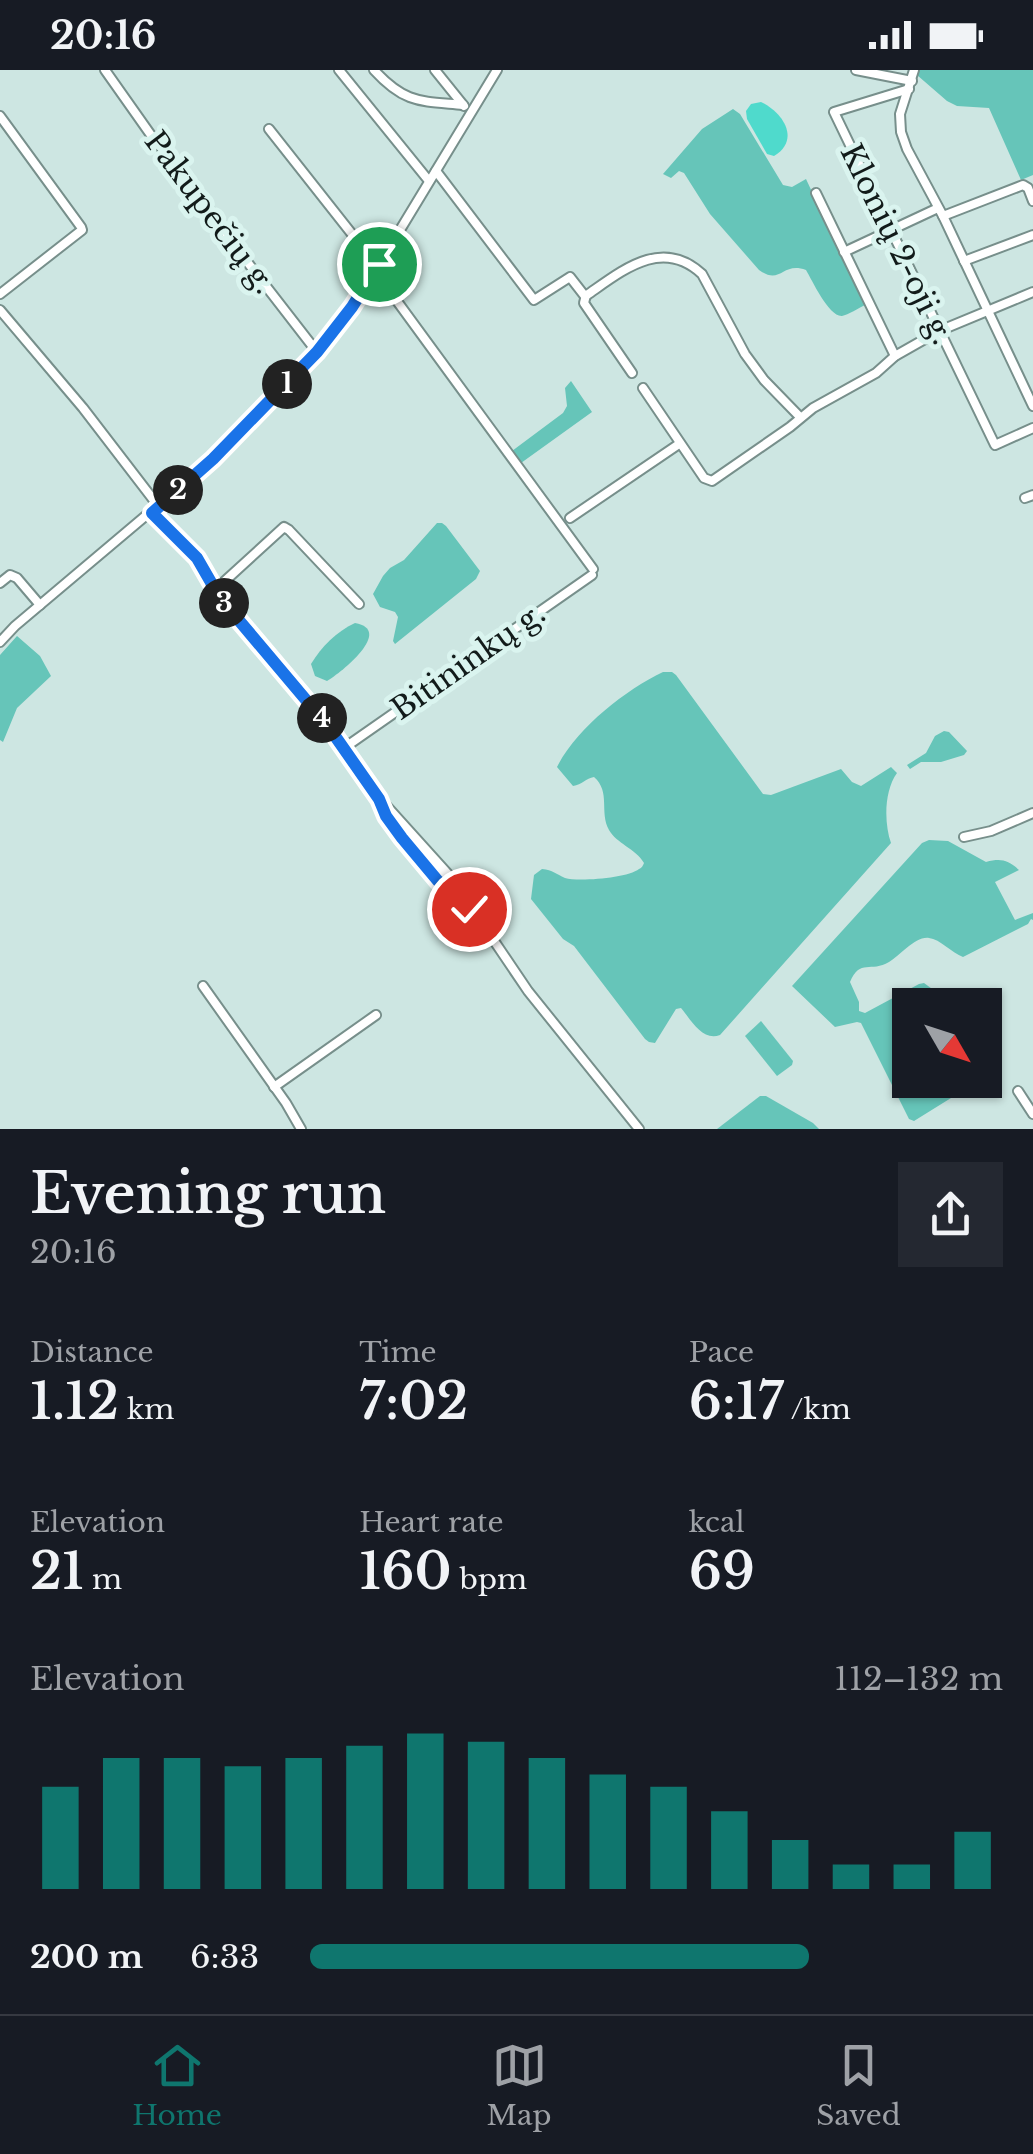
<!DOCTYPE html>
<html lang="en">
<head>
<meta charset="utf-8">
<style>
  body { margin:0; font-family:"Libre Baskerville",serif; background:#242831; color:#f1f3f6; height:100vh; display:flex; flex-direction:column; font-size:38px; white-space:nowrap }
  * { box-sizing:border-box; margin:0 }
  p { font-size:32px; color:#9ea1a6 }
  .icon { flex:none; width:55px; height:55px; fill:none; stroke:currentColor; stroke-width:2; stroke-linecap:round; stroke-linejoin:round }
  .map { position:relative; height:1059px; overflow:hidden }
  .details { display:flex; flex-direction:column; background:#171b24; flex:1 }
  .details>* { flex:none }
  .needle { width:65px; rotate:129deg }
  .buttons { position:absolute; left:892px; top:918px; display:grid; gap:20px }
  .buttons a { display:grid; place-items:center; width:110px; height:110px; border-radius:0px; background:#171b24; box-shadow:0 2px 8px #0004; font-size:50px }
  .pin { position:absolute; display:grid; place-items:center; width:85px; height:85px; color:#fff; margin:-42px; border:5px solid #fff; border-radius:50%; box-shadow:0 2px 10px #0007 }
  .km { position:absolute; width:50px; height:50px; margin:-25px; border-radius:50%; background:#222; color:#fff; font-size:28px; line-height:50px; text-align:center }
  .round { display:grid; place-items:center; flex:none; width:105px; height:105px; border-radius:0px; background:#242831 }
  .headline { display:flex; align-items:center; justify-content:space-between; height:170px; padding:0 30px }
  h1 { font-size:55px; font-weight:600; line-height:75px }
  .figures { display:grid; grid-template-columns:repeat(3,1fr); gap:15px; height:170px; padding:10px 30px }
  .figures div { display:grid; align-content:center }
  .figures b { font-size:50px; font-weight:600 }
  .figures small { font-size:28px; font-weight:400 }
  .figures p { font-size:28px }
  .chart { height:280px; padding:20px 30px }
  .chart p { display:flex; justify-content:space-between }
  .chart svg { width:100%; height:180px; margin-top:10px; stroke:#0f766e; stroke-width:6 }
  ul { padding:0 30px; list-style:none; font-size:32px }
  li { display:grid; grid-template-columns:160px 120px 1fr; align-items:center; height:75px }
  li i { height:25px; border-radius:12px; background:#0f766e }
  .status { display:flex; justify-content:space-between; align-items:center; height:70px; padding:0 50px; background:#171b24; direction:ltr }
  .status svg { height:28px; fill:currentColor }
  .dock { display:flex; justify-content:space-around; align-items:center; height:140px; border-top:2px solid #363941; background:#171b24; font-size:28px; color:#9ea1a6 }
  .dock a { display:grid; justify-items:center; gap:5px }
  .dock .selected { color:#0f766e }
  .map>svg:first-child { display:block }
  .green { fill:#66c5b9 }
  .water { fill:#4fdacc }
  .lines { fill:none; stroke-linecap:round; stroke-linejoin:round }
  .minor-casing { stroke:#778f8b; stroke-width:12 }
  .minor { stroke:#fff; stroke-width:8 }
  .route-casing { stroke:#fff; stroke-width:20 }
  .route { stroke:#1a73e8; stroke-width:12 }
  .labels { text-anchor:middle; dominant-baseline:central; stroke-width:10; stroke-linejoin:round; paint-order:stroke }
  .street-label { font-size:30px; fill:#121b1a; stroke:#daf4ef }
</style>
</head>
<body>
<div class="status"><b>20:16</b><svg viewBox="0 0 49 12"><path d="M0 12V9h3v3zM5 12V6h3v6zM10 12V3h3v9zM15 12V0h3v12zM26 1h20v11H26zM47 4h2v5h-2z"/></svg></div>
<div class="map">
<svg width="1033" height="1059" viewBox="0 0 1033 1059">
  <rect width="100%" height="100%" fill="#cde6e2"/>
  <g class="green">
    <polygon points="917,0 1033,0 1033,105 1021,110 989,38 957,36 947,31 917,5"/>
    <path d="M733,39L740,44L783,115L792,117L806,109L865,235C859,238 848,245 842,246C829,247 812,210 806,200C782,191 781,216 759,200L710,144L684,103L679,101L671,108L663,104L702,59Z"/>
    <polygon points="571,311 592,342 521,393 512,381 563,343 567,336 565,318"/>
    <polygon points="437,453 442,453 446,456 480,501 476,509 395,574 393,571 398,547 395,542 380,537 373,524 383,506 390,498 404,490"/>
    <path d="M355,553C394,560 342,602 327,611L315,606L311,594C322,576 336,562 355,553Z"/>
    <polygon points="17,566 40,586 51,606 17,638 3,672 0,670 0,585"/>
    <path d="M663,602H672L676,605L763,724L771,725L841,699L852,712L861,716L891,697L897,703C884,721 884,753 891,773L720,965C703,972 691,950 681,938L676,939L655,973L649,972L645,969L574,876L563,869L531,829L534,805L542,799C553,800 556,804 565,808C578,812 628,808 639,799C642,798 643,795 644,793C636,779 616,773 609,760C599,742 611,722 594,707C586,708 582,715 573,716L557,697C576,659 625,620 663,602Z"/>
    <polygon points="944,661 949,662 967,681 964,685 941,692 921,692 910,699 907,695 926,683 935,666"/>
    <path d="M929,770L948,771L986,792C1001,788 1008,790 1019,800L995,812L1015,850L1033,843V850L1031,849L1028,854L963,887C952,883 940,869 929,868C915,866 900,886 889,892C871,903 860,888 850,912L859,932V941L865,943L919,914L924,913L954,935H910V1010H980L914,1051L909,1049L861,953L857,952L835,957L792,916L922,773Z"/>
    <polygon points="761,951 793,991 792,995 777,1006 745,966"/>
    <polygon points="760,1026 766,1026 813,1053 819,1059 717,1059"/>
  </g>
  <path class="water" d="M761,32C783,42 801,70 774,86L767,84L747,49L746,41L751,34Z"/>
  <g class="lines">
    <g class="minor-casing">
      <g id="minor">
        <polyline points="105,0 153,68 192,114 231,171 317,282"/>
        <polyline points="339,0 429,111"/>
        <path d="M374,0C405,34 421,31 463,35"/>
        <polyline points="435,0 464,36"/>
        <polyline points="856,0 912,11"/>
        <polyline points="914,0 900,44 901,62 907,79 943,146 1033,336"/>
        <polyline points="909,19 834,42 995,375 1033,358"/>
        <polyline points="0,46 81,157 82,160 0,224"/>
        <polyline points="269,59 359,173 379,194"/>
        <path d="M436,101L534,230L570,207L584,225H587C623,200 662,167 702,204L745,284L764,310L800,347"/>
        <polyline points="816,123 895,286"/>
        <polyline points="943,146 1023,115 1028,118 1033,131"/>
        <polyline points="844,182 938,138"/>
        <polyline points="964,191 1033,165"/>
        <polyline points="375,201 593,499"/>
        <polyline points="586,225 584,233 632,303"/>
        <polyline points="0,240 83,338 159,437"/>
        <polyline points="643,318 704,408 712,411 790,357 813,338 876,303 895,286 939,261 1033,222"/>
        <polyline points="1025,428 1033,425"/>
        <polyline points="151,443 197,489 220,528 329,656 379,729 386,746 402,768 429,801 484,856 528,921 639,1059"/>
        <polyline points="570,448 679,374"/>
        <polyline points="0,513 10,505 17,508 40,535"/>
        <polyline points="215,520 284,457 289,460 359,534"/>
        <polyline points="0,572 15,556 213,389 317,282 363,221 497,0"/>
        <polyline points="344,678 592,505"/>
        <polyline points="383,732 448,804 468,821 471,833 469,839"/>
        <polyline points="964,767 991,761 1033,743"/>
        <polyline points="203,916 286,1033 301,1059"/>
        <polyline points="274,1017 376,945"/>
        <polyline points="1018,1021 1033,1044"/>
      </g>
    </g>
    <use href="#minor" class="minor"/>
  </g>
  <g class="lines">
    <g class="route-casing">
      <polyline id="route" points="379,194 352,237 317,282 213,389 152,443 197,488 220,528 328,656 379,729 386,746 402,768 438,811 469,839"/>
    </g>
    <use href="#route" class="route"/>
  </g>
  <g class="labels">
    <g class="street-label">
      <text transform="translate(210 142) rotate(53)">Pakupečių g.</text>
      <text transform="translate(897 174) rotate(64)">Klonių 2-oji g.</text>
      <text transform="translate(468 591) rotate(-35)">Bitininkų g.</text>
    </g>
  </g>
</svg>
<div class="buttons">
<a><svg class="needle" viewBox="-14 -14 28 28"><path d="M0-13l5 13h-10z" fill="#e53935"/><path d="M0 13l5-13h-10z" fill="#9ea1a6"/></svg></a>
</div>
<div class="pin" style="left:379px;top:194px;background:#1e9e55"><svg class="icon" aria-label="arrive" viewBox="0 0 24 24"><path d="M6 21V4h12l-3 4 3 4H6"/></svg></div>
<div class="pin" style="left:469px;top:839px;background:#d93025"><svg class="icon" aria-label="check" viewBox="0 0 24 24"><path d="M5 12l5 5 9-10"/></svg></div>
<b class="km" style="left:287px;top:314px">1</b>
<b class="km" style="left:178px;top:420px">2</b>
<b class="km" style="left:224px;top:533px">3</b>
<b class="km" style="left:322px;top:648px">4</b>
</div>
<section class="details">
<div class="headline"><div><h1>Evening run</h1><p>20:16</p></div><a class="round"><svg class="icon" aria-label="share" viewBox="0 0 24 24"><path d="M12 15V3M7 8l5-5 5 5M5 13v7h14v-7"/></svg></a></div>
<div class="figures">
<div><p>Distance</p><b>1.12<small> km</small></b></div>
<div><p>Time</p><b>7:02</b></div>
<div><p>Pace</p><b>6:17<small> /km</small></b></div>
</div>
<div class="figures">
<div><p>Elevation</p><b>21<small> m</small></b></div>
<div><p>Heart rate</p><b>160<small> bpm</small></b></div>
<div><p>kcal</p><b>69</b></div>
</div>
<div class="chart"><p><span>Elevation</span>112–132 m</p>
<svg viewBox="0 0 160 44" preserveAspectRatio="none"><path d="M5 44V19M15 44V12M25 44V12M35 44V14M45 44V12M55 44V9M65 44V6M75 44V8M85 44V12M95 44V16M105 44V19M115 44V25M125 44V32M135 44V38M145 44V38M155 44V30"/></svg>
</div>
<ul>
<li><b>200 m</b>6:33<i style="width:72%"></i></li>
</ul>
</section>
<nav class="dock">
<a class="selected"><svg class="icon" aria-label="home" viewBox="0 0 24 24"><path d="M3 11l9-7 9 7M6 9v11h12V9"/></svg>Home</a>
<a><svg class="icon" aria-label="map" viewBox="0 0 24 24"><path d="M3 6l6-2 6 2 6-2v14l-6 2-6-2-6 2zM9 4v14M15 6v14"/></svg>Map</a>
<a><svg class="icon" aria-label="saved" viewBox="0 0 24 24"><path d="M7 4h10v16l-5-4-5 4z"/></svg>Saved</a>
</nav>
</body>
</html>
